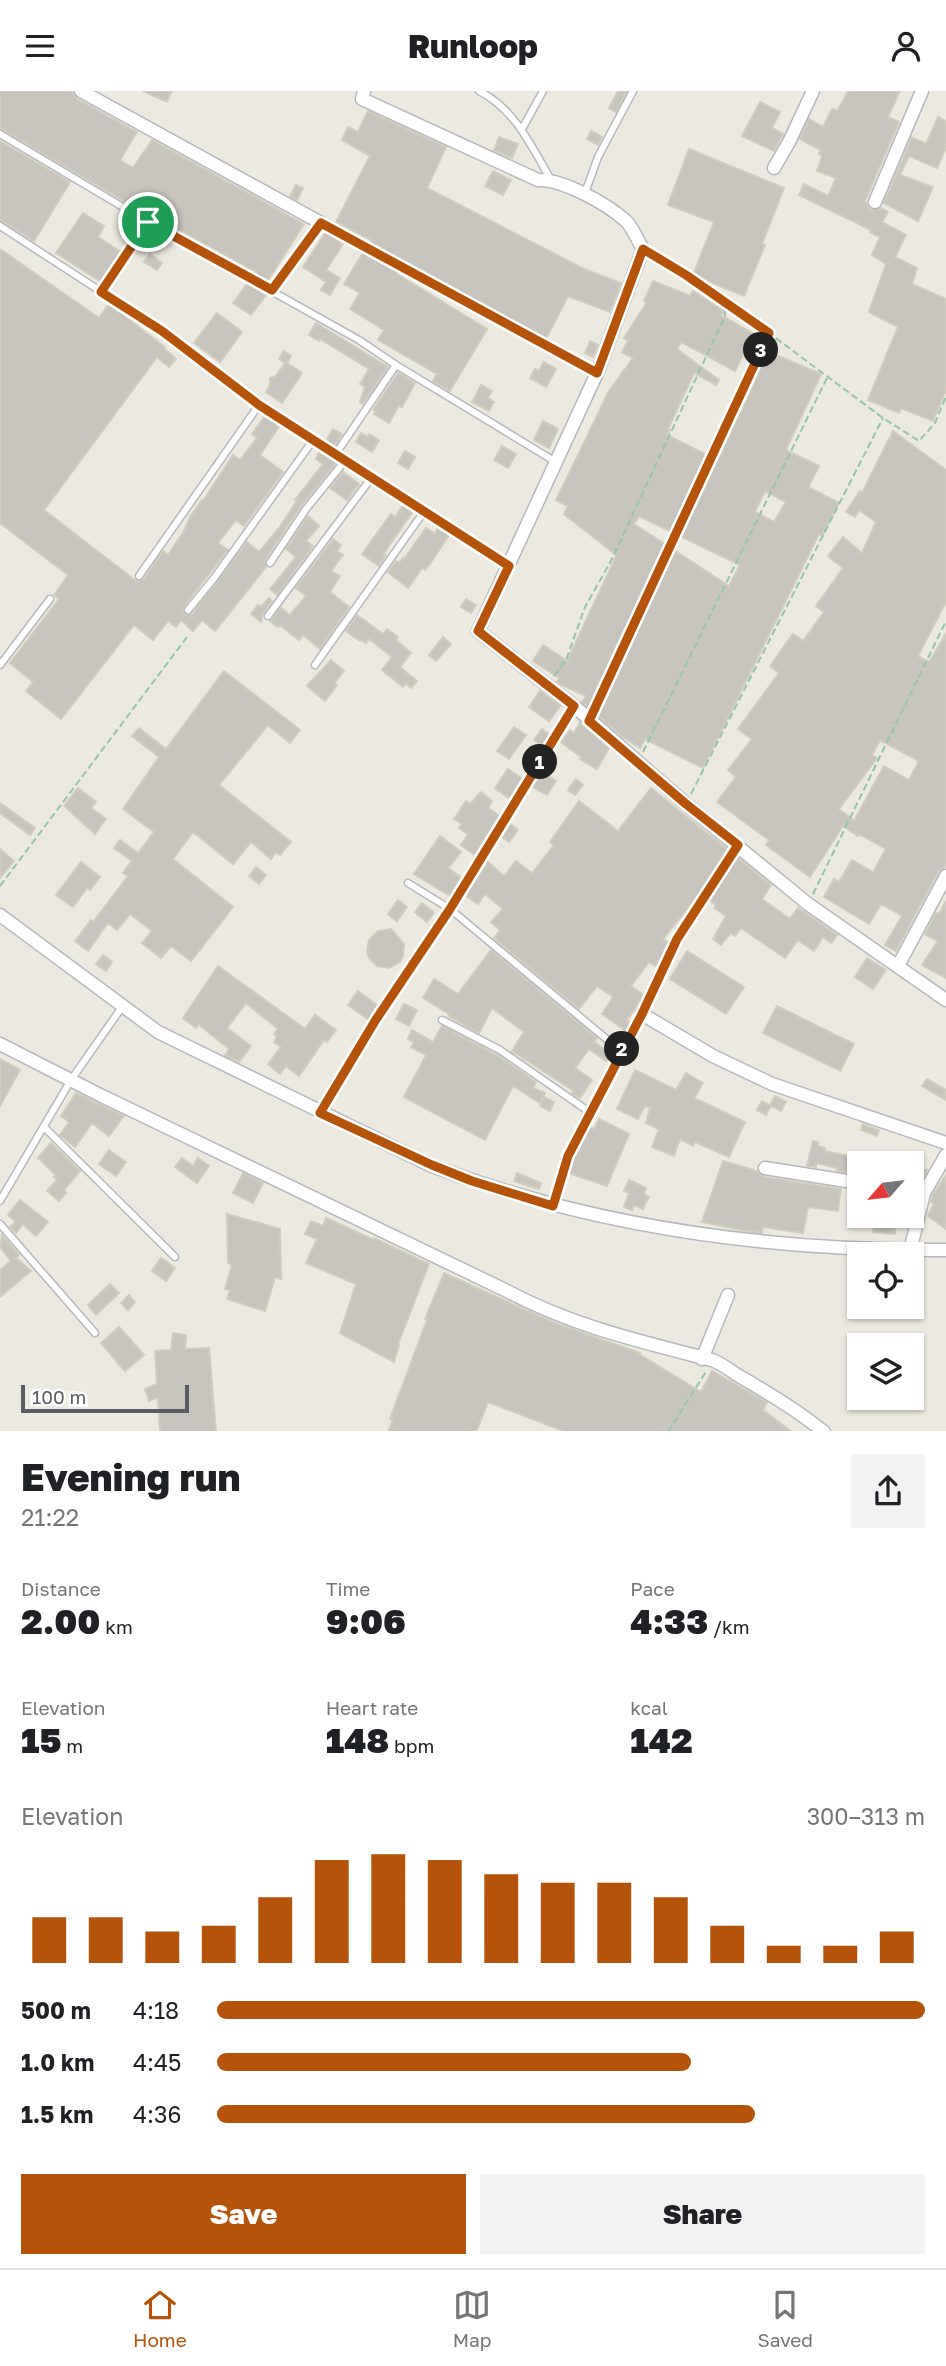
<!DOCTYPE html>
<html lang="en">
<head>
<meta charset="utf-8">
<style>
  body { margin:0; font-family:"Golos Text",sans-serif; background:#f2f2f2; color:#202124; height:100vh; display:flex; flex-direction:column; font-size:26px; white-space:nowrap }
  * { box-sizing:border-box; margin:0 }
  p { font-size:23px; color:#757577 }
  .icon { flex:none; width:38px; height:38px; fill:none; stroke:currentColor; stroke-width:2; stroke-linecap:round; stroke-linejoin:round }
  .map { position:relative; height:1340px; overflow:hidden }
  .sheet { display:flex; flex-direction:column; background:#fff; flex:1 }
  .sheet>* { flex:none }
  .needle { width:46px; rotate:242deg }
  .tools { position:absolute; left:847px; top:1060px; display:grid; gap:14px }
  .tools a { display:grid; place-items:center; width:77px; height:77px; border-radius:0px; background:#fff; box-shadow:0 2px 5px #0004; font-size:35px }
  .scale { position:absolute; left:21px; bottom:18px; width:168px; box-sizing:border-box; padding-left:7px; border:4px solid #595c61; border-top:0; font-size:19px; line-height:24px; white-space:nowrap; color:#595c61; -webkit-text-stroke:5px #fff; paint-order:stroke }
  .pin { position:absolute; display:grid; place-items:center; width:60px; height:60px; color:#fff; margin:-30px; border:4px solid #fff; border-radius:50%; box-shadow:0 2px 7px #0007 }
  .km { position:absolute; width:35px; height:35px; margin:-18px; border-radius:50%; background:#222; color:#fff; font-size:19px; line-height:35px; text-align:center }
  .round { display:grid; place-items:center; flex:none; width:74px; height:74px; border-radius:0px; background:#f2f2f2 }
  .summary { display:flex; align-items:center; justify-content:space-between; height:119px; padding:0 21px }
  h1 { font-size:38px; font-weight:800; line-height:52px }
  .figures { display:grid; grid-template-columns:repeat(3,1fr); gap:10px; height:119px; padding:7px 21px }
  .figures div { display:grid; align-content:center }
  .figures b { font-size:35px; font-weight:800 }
  .figures small { font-size:19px; font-weight:400 }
  .figures p { font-size:19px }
  .chart { height:196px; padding:14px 21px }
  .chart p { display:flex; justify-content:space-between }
  .chart svg { width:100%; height:126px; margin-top:7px; stroke:#b45309; stroke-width:6 }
  .cta { display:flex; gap:14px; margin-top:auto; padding:14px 21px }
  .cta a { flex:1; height:80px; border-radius:0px; background:#b45309; color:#fff; font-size:28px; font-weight:800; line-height:80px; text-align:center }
  .cta a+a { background:#f2f2f2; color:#202124 }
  ul { padding:0 21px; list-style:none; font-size:23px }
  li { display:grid; grid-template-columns:112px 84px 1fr; align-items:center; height:52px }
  li i { height:18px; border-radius:9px; background:#b45309 }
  header { display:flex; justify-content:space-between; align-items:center; height:91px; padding:0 21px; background:#fff; font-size:32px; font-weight:800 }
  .tabs { display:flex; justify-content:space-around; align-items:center; height:98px; border-top:2px solid #e0e0e0; background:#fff; font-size:19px; color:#757577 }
  .tabs a { display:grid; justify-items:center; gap:4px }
  .tabs .selected { color:#b45309 }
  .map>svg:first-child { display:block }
  .building { fill:#c7c4bd; stroke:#d0ccbe; stroke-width:2; fill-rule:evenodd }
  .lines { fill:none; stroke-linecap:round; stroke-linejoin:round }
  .service-casing { stroke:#b6b8bd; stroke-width:9 }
  .minor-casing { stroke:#b6b8bd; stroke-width:15 }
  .path { stroke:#95c5a7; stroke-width:2; stroke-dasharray:7 3.5; stroke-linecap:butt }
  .service { stroke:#fff; stroke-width:6 }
  .minor { stroke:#fff; stroke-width:12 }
  .route-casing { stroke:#fff; stroke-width:14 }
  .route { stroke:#b45309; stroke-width:9 }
</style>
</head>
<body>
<header><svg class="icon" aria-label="menu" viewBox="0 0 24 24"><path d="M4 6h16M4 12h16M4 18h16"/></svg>Runloop<svg class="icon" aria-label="person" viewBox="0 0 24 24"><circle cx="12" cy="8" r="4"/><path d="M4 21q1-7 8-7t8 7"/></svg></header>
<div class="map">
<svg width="946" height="1341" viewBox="0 0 946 1341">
  <rect width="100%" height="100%" fill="#eceae0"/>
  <g class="building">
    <polygon points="0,0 71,0 77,8 137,41 120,69 133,77 152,49 304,133 267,191 254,184 256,181 159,128 158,130 151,126 0,37"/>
    <polygon points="143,0 172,0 167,11"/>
    <polygon points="618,0 627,0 616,21 609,17"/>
    <polygon points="848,0 900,0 888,26 899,31 865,110 871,119 881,117 888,121 882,131 906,144 895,166 917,177 912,193 946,208 946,299 933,330 901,317 899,322 868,309 898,236 869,221 886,173 872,164 880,146 870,141 871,139 799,104 804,93 828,105 836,87 817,80 822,65 819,63 821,59 800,48 809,28 823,36 832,18 837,20"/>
    <polygon points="760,11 780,21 772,37 783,43 774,60 742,45"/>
    <polygon points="368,20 446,56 427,97 584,178 621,192 610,221 568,205 546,248 369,152 371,149 336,131 370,65 342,49 348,36 358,41"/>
    <polygon points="938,26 946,30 946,57 937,77 909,65 900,84 933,96 918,130 884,112 912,46 926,53"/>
    <polygon points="591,40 602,46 598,54 587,48"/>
    <polygon points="499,46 518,53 512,67 494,59"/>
    <polygon points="0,50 70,91 34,150 0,129"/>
    <polygon points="689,58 784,97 762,153 765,154 744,205 693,184 714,131 668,114"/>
    <polygon points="493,80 511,89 503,104 485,95"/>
    <polygon points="296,94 303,97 297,109 290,105"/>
    <polygon points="83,122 104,135 98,146 121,161 101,191 56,162"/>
    <polygon points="326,141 343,153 326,179 340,187 330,204 321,199 326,191 303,176"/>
    <polygon points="0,158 99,227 109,213 165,256 164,257 176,268 169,276 157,266 44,419 136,490 144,488 163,460 168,464 184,440 190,426 202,409 203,410 233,364 240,369 257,347 252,343 265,325 280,334 260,364 283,381 244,435 236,429 218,452 228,459 184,515 183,520 185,524 192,523 247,451 259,461 279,437 297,410 295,409 323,373 316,368 320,360 337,371 301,415 265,469 266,476 215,540 202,529 193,540 181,529 176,536 168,530 153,549 134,534 61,628 26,600 33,591 10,572 59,508 54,504 68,484 0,432"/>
    <polygon points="363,162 399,181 397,183 487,238 450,300 433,290 437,283 378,249 384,239 350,218 360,202 344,193"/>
    <polygon points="150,163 162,172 157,179 144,171"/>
    <path d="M653,190L690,205L693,200L724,220L721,224L757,245L749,260L746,258L735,280L681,251L677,258L719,289L716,294L694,282L668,338L670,339L667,344L717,369L748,306L767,260L821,283L786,359L819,375L808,396L839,412L822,445L819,443L703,677L645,648L640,657L623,646L582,611L586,605L560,593L557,591L559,587L533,570L543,554L567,570L615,468L616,464L564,423L568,415L556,409L609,300L633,267L622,261L628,250L624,247L647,211L644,210ZM765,400L786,411L774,431L755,421ZM639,425L740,474L729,495L634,433Z"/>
    <polygon points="247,193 266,204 251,224 233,212"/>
    <polygon points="217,222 242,241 220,271 194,252"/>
    <polygon points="316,232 388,276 363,313 360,311 365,296 360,293 369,278 320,248 319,250 309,244"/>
    <polygon points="590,250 598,254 593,266 585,262"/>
    <polygon points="284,260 291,265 287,272 302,282 282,312 266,301 270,294 270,287 276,285 285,272 279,268"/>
    <polygon points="544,271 556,278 546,296 530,287 535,278 539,280"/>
    <polygon points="398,282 415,292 402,316 399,314 389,332 374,323 376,321 373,319"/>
    <polygon points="481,294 492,300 488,307 494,311 489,320 472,311"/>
    <polygon points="543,330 558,338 549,357 534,349"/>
    <polygon points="333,338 342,343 334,356 326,350"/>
    <path d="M893,340L946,379V511L918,565L929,571L946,543V775L938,781L896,860L885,854L902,825L899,823L881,813L869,833L824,806L834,788L839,791L852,769L873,781L886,758L859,743L858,745L843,735L810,786L766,754L769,749L717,711L736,686L728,679L752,648L738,638L779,582L770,575L793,543L803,550L824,521L816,515L843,477L828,465L843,446L862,462L876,431L859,419L855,426L846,421L860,400L862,402ZM880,649L919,670L909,689L884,675L854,730L839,718L877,667L872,664Z"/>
    <polygon points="361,342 368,346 369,343 379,349 372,361 356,351"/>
    <polygon points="502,355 516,363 508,377 494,369"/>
    <polygon points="405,360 415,366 408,378 398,372"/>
    <polygon points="343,381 359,393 347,409 330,397"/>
    <polygon points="403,414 413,420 384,462 386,464 379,475 362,463 391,423 395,426"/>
    <polygon points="308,425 319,435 306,450 313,455 277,504 270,498 296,466 286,458"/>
    <polygon points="426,437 435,443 438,437 449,444 430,473 425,479 422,477 408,497 388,481 396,470 399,472 403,467 404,468"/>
    <polygon points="333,448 341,454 337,460 343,464 331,480 340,485 330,501 349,516 320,558 303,544 299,549 280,534 278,536 270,530 281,517 290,524 306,505 296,497"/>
    <polygon points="269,507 272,510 263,522 261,531 251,523 258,514 261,516"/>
    <polygon points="466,508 476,514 471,522 461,516"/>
    <polygon points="357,524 383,543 387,538 398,546 396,549 411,562 400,576 417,590 411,597 406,592 403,596 382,579 392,566 369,548 366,552 361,549 360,550 346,540"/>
    <polygon points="443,546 451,553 436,570 429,564"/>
    <polygon points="331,569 344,580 334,592 337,594 325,610 307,595"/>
    <polygon points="224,580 300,639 290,652 268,634 219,694 291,751 280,764 276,761 271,768 251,751 233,773 193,741 173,768 233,816 191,870 171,855 161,867 142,852 152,840 130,823 117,839 108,832 88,860 75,850 91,829 93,831 128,785 123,782 132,770 114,757 120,749 138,762 154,741 123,718 159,666 132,645 139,637 166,658"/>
    <polygon points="540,600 560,615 549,630 529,616"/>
    <polygon points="580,632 609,657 597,678 580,668 581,666 561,651 570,639 574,642"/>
    <polygon points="514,636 526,644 509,668 497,660"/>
    <polygon points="542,638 550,644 543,655 534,649"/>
    <polygon points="508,678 523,688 510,708 495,697"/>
    <polygon points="543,681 556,690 547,704 532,696"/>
    <polygon points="576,688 583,694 575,704 568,699"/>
    <polygon points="78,697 96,711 91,717 106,728 95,743 64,715"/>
    <polygon points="651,697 728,759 697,806 663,848 669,852 662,866 655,875 649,871 631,895 644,904 627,929 631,932 626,940 602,923 613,906 597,895 579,918 494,847 500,839 491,831 503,818 485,803 478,813 465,804 488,771 504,785 516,770 532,782 554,754 550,751 579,710 618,740"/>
    <polygon points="481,701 492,710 488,717 500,725 476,765 461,754 468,743 459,737 462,733 454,728 466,710 470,713"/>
    <polygon points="0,712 35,737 30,744 0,722"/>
    <polygon points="509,732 518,739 509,751 501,745"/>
    <polygon points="440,745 461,761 448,777 462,787 450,805 414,783"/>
    <polygon points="0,758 14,770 0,787"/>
    <polygon points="737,766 771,794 762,808 790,828 798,817 837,844 831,852 823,846 814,860 798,849 785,867 741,837 735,845 731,842 721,854 713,848 726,825 714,817 716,814 709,809"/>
    <polygon points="81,771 100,786 90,799 87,797 73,816 56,804"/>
    <polygon points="256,776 266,784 259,793 249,785"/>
    <polygon points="398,809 407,816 397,830 388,823"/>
    <polygon points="946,810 946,887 922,874 938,850 925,843 936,822 939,823"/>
    <polygon points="422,812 434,822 427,831 415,821"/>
    <polygon points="391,838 404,853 403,865 400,871 389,877 377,875 369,867 367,861 369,849 378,840"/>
    <polygon points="491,859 597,947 594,951 611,963 606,970 589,958 575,977 592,989 580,1007 572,1002 574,1000 512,960 524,941 492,917 479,942 448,925 449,923 423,907 434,888 458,903"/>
    <polygon points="687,860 744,896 726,923 670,888"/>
    <polygon points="103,864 112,871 106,880 96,873"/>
    <polygon points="867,867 886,879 873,898 855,886"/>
    <polygon points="218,875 305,938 315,924 336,939 327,951 324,949 299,985 286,975 280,983 268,973 281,956 274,951 277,946 274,943 278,938 246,912 227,937 251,955 239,971 225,964 229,958 198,933 196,937 183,927"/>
    <polygon points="358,900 378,915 369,929 348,914"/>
    <polygon points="404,913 417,919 409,935 396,928"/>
    <polygon points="777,915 854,953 840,980 763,942"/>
    <polygon points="442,935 497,964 536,991 533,997 545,1002 540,1012 513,995 485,1049 404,1006 426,964 411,956 414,951 408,948 412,939 433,951"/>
    <polygon points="0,968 20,979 0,1015"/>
    <polygon points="635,979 676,999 686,982 703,992 694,1007 745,1031 729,1066 695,1051 693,1055 680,1048 674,1065 652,1056 659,1038 646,1032 650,1017 645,1015 638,1028 617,1018"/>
    <polygon points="927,988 946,999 946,1009 922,995"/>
    <polygon points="76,1002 124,1025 109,1045 92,1032 75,1056 60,1044 69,1031 61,1025"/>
    <polygon points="775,1005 786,1011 781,1020 770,1014"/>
    <polygon points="544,1006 554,1011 550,1020 540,1015"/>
    <polygon points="762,1010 771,1015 766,1024 757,1019"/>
    <polygon points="599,1028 629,1043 607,1095 569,1082 573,1067 590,1035 594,1038"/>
    <polygon points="863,1033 879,1039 877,1045 861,1039"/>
    <polygon points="813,1050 818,1051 818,1055 825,1057 825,1060 859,1067 856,1083 837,1080 837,1077 816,1072 816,1076 807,1075"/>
    <polygon points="51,1052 80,1080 64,1099 66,1102 59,1110 47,1100 57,1089 54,1086 56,1084 38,1067"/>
    <polygon points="109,1059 126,1071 116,1085 99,1073"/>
    <polygon points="182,1067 193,1075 198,1067 209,1075 197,1092 175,1076"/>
    <polygon points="723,1070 757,1080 764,1086 841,1098 838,1120 808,1116 803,1142 763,1136 762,1142 741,1139 702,1131"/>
    <polygon points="912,1077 927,1079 918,1096 912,1095"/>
    <polygon points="243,1082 263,1092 253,1112 233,1102"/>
    <polygon points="517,1082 541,1092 539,1098 514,1090"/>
    <polygon points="946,1084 946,1138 928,1125 934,1113 931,1111 932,1105"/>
    <polygon points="629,1089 646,1097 644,1103 649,1106 643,1118 634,1114 632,1119 624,1116 629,1102 624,1100"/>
    <polygon points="20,1109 48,1131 36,1145 23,1133 16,1142 10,1136 16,1131 8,1124"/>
    <polygon points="227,1123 280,1138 281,1188 275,1186 265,1220 227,1208 230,1199 225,1198 232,1174 228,1172"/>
    <polygon points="875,1125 896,1125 895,1143 873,1141"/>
    <polygon points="326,1127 374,1149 374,1147 429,1173 398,1253 399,1254 394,1271 340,1242 356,1193 306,1172 317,1148 305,1143 311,1130 323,1135"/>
    <polygon points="2,1144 19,1164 16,1167 31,1180 0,1206 0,1179 11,1170 0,1156"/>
    <polygon points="161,1167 175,1177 166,1190 152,1180"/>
    <polygon points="444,1182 552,1231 640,1262 639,1263 701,1301 712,1280 767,1311 763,1319 792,1341 566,1341 488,1311 476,1341 388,1341 393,1329 390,1328 427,1229 425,1228"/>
    <polygon points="110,1193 119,1202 96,1224 88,1214"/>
    <polygon points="129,1204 135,1211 128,1219 121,1212"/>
    <polygon points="119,1236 144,1264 125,1280 101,1252"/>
    <polygon points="173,1242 186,1244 185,1258 209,1257 216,1341 160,1341 158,1306 149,1310 145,1298 157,1293 155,1260 171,1259"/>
  </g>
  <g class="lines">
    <g class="service-casing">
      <g id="service">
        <path d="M479,0C515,18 532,56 551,89"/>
        <polyline points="522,38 543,0"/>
        <polyline points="0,43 148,131 359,249 396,274 556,371"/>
        <polyline points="585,102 598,66 633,0"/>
        <polyline points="0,135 162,240 259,314 507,474"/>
        <polyline points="272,199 321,132 597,282"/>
        <polyline points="101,201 148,131"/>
        <polyline points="335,364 396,274"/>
        <polyline points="270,472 306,418 344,371"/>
        <polyline points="139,485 259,314"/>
        <polyline points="188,519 215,486 314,348"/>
        <polyline points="268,525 372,386"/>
        <polyline points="0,574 50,508"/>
        <polyline points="315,574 423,422"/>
        <polyline points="408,792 450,818 621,960"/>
        <polyline points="442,929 500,959 591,1022"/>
        <polyline points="321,1020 375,930 450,818 574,615"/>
        <polyline points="44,1036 175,1166"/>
        <polyline points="0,1110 71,989 122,916"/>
        <polyline points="553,1113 568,1065 642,923 677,847 738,754"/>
        <polyline points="0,1133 95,1242"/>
      </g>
    </g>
    <g class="minor-casing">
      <g id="minor">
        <polyline points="81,0 321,132"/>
        <path d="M364,0L362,8L538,89C563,88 607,113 626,130C633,137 638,150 643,158L597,282L478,540L574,615L686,713L808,813L946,909"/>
        <polyline points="774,77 789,51 813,0"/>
        <polyline points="875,111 922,0"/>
        <path d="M0,824L158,941L432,1075C597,1137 770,1160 946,1159"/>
        <polyline points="898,875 946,785"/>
        <polyline points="642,923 713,965 772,993 946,1052"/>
        <path d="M0,953L102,1005L505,1199C572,1235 639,1250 712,1269C721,1272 731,1280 739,1285C769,1302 797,1319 824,1341"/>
        <polyline points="765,1077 859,1092"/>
        <polyline points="910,1160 924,1102 946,1064"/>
        <polyline points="702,1268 728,1204"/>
      </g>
    </g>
    <g class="path">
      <polyline points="654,165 769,242 883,327 919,350 935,332 946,305"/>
      <polyline points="554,585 566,569 585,516 611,470 725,225 724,211"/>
      <polyline points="595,616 769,242"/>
      <polyline points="643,661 828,285"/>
      <polyline points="691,703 883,327"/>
      <polyline points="0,795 187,546"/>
      <polyline points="813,803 946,530"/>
      <polyline points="668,1341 707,1279"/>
    </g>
    <use href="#service" class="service"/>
    <use href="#minor" class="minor"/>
  </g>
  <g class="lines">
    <g class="route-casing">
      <polygon id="route" points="148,131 272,199 321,132 597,282 643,158 686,184 769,242 589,630 686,713 738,754 677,848 642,923 568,1065 553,1115 472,1090 432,1074 320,1022 375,930 450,818 574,615 478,540 509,475 259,314 162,240 101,201"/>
    </g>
    <use href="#route" class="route"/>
  </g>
</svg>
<div class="tools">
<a><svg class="needle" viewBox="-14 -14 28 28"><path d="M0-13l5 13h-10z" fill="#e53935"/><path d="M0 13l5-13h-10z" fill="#757577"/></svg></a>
<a><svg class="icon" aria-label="locate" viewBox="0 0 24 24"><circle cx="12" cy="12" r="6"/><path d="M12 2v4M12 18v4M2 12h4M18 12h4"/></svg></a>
<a><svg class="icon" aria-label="layers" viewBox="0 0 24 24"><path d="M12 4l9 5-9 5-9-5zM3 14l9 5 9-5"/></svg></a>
</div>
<div class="scale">100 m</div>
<div class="pin" style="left:148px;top:131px;background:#1e9e55"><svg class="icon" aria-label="arrive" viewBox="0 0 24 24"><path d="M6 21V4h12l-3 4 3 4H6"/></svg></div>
<b class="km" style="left:540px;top:671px">1</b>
<b class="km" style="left:622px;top:958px">2</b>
<b class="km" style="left:761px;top:259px">3</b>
</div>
<section class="sheet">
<div class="summary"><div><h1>Evening run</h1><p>21:22</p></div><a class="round"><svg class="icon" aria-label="share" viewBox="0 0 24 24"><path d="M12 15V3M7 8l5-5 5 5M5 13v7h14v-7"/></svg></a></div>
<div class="figures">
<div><p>Distance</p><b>2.00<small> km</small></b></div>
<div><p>Time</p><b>9:06</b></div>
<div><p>Pace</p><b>4:33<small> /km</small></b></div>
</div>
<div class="figures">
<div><p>Elevation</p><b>15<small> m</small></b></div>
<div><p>Heart rate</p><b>148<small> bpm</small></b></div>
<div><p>kcal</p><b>142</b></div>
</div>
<div class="chart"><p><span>Elevation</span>300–313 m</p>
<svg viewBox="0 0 160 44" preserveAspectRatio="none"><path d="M5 44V28M15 44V28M25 44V33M35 44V31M45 44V21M55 44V8M65 44V6M75 44V8M85 44V13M95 44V16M105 44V16M115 44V21M125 44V31M135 44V38M145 44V38M155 44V33"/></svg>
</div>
<ul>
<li><b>500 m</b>4:18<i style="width:100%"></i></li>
<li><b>1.0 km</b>4:45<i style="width:67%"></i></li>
<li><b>1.5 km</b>4:36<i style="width:76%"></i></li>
</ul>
<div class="cta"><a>Save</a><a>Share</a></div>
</section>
<nav class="tabs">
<a class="selected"><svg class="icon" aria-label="home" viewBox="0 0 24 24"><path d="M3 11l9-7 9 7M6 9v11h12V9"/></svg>Home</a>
<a><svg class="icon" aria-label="map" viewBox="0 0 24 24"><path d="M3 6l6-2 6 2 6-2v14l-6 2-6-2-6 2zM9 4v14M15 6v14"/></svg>Map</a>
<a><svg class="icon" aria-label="saved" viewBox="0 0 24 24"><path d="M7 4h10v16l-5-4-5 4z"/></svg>Saved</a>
</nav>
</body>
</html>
